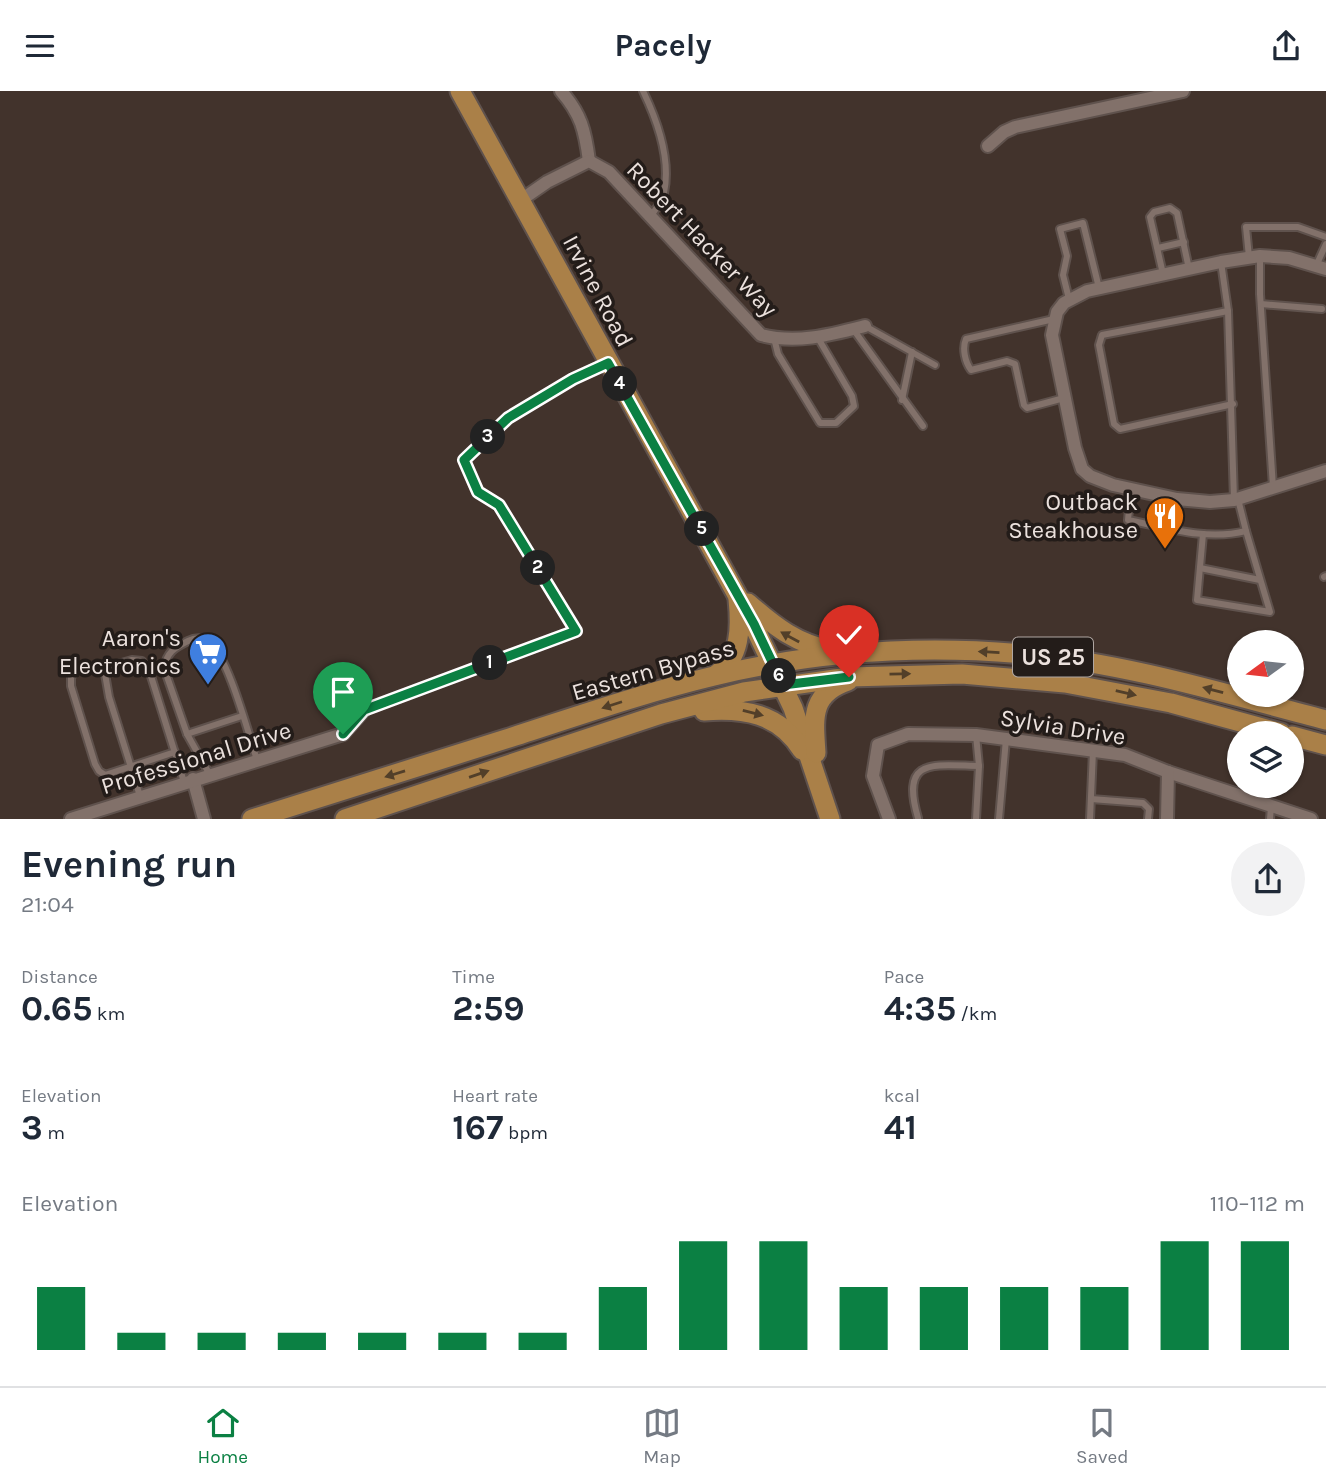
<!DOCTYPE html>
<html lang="en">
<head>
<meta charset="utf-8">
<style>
  body { margin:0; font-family:Karla,sans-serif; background:#f2f2f3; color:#1f2937; height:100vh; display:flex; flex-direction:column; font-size:26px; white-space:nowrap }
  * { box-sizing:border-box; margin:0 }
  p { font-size:23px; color:#747a83 }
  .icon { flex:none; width:38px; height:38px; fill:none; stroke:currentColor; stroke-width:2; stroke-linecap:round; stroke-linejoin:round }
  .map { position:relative; height:728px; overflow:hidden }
  .sheet { display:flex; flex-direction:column; background:#fff; flex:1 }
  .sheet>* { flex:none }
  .needle { width:46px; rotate:255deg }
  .buttons { position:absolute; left:1227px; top:539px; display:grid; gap:14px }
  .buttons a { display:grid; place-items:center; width:77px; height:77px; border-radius:50%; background:#fff; box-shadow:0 2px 5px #0004; font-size:35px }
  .pin { position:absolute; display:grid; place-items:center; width:60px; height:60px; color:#fff; margin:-72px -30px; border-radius:50% 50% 50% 0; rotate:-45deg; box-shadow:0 0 7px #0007 }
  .pin .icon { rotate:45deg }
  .km { position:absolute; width:35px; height:35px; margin:-18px; border-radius:50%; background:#222; color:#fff; font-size:19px; line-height:35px; text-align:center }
  .round { display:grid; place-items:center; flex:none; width:74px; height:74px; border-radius:37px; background:#f2f2f3 }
  .headline { display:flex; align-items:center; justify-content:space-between; height:119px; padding:0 21px }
  h1 { font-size:38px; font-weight:700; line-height:52px }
  .figures { display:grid; grid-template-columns:repeat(3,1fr); gap:10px; height:119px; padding:7px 21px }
  .figures div { display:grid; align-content:center }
  .figures b { font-size:35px; font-weight:700 }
  .figures small { font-size:19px; font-weight:400 }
  .figures p { font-size:19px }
  .chart { height:196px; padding:14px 21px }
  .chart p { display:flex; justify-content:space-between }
  .chart svg { width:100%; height:126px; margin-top:7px; stroke:#0b8043; stroke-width:6 }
  header { display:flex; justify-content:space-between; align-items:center; height:91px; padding:0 21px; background:#fff; font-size:32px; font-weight:700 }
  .tab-bar { display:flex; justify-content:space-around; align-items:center; height:98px; border-top:2px solid #e0e1e3; background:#fff; font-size:19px; color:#747a83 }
  .tab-bar a { display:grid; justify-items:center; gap:4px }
  .tab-bar .current { color:#0b8043 }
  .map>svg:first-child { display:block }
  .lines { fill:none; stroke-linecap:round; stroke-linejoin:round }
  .lane-casing { stroke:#5f524d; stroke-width:10 }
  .street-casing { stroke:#5f524d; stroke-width:16 }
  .primary-casing { stroke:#5f524d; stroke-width:23 }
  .lane { stroke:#82716a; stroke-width:6 }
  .street { stroke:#82716a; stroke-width:12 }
  .primary { stroke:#aa8048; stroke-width:19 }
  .oneway { fill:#523f29 }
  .route-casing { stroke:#fff; stroke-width:14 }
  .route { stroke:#0b8043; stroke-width:9 }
  .labels { text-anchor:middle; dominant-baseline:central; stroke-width:7; stroke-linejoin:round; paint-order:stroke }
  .shield { fill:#231c19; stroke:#afa6a2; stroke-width:2 }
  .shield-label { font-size:23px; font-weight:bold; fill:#ebe1dd }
  .street-label { font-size:24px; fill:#ebe1dd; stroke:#231c19 }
  .poi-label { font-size:24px; fill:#ebe1dd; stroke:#231c19; text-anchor:end }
</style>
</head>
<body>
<header><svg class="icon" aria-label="menu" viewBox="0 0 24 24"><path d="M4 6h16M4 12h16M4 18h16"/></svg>Pacely<svg class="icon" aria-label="share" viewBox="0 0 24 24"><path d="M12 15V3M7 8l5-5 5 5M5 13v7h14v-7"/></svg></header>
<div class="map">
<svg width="1326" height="728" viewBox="0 0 1326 728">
  <rect width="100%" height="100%" fill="#42332c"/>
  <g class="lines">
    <g class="lane-casing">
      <g id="lane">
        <path d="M643,0C657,29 671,69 664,102C662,111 655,119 650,126"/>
        <polyline points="1158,157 1184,151"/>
        <polyline points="1260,165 1260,203 1273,396"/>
        <polyline points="1249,166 1246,136 1298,136 1326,146"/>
        <polyline points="1221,171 1228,220 1234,409"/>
        <polyline points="1316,175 1326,153"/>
        <polyline points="1163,183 1150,126 1154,121 1170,117 1177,122 1189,178"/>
        <polyline points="1069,208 1063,184 1067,165 1060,138 1083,132 1099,197"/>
        <polyline points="1261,213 1322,218"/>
        <polyline points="1228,220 1102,244 1099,254 1114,333 1120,338 1233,313"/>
        <path d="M1054,228L966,248C962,257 965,271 971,279L1007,270L1015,273L1024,314L1027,317L1064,307"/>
        <polyline points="865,235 935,274"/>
        <polyline points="853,238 923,335"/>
        <polyline points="774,247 778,263 820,332 836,332 854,315 852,305 818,247"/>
        <polyline points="902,309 912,261"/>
        <path d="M1131,398L1128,429C1167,437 1207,450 1246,440L1238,408"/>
        <polyline points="1203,443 1197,509 1270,521 1246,440"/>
        <polyline points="1200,477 1260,489"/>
        <polyline points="1324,486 1326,485"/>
        <polyline points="104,577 92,575 74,580 71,587 71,595 95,673 99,680 105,684 175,661"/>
        <polyline points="364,619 576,540 499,414 478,401 464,369 507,327 573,288 606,272"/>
        <polyline points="187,643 242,625"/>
        <polyline points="976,644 979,675 976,728"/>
        <path d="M210,684L187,643L164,577C167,561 174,557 188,550C194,547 201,546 208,550C227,561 249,645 257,669"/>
        <polyline points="140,705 109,606 104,577 132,569 142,570 150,582 184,691"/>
        <polyline points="1091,708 1143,712 1149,718 1148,728"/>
        <path d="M918,727C900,666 933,674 979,675"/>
        <polyline points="999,728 1006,648"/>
        <polyline points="1090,728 1093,660"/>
        <polyline points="1270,728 1271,716"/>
      </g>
    </g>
    <g class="street-casing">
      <g id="street">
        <path d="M561,0C581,23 585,39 589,70"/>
        <polyline points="988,55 1004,41 1015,36 1183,0"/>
        <path d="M521,109L547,91L589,70L609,81L761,244C797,253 830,244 865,235"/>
        <polyline points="1326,178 1289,167 1260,165 1221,171 1087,200 1064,212 1057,221 1052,244 1075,357 1082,378 1090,385 1113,394 1177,408 1210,411 1234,409 1326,380"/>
        <polyline points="193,688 204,728"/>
        <polyline points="71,728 343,643 364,619"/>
        <polyline points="889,728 873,685 878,654 908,643 976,644 1125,664 1168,681 1311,728"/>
        <polyline points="1167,728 1168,681"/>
      </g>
    </g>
    <g class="primary-casing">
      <g id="primary">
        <polyline points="460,0 753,533 793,617 830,728"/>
        <path d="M748,512C775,536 797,553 833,560"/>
        <path d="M716,584C741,566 741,537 738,508"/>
        <path d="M704,620C744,617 779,622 802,659"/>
        <polyline points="1292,645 1326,654"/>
        <path d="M816,662C814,629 809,603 848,590"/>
        <path d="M252,728C337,701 422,675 506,648C575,626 643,602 714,585C814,561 920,554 1023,563C1126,572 1226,603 1326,629"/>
        <polyline points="345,728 661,623 744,601 849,586 962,583 1065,592 1171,612 1281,642"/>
      </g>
    </g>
    <use href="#lane" class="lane"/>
    <use href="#street" class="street"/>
    <use href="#primary" class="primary"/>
  </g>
  <defs><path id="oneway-solid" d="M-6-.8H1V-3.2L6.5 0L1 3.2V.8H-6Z" transform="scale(1.75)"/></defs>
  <g class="oneway">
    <use href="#oneway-solid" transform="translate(790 546) rotate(-151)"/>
    <use href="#oneway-solid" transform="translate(989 561) rotate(-177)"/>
    <use href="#oneway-solid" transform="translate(900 583) rotate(-1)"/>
    <use href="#oneway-solid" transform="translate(1213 599) rotate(-165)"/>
    <use href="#oneway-solid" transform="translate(1126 602) rotate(13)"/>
    <use href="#oneway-solid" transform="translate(612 614) rotate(162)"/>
    <use href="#oneway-solid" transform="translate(753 622) rotate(14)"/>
    <use href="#oneway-solid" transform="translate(395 683) rotate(163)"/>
    <use href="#oneway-solid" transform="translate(479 683) rotate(-19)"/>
  </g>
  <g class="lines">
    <g class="route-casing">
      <polyline id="route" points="343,643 364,619 576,540 499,414 478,401 464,369 508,327 573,288 608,272 754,533 783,594 849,586"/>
    </g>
    <use href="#route" class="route"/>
  </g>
  <defs>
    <g id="restaurant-pin" transform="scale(2.0125)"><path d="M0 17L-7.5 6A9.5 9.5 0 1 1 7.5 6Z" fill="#e8710a" stroke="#231c19"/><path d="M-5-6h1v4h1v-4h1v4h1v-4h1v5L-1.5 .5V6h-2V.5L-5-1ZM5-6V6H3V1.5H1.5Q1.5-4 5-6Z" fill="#fff"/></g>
    <g id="supermarket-pin" transform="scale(2.0125)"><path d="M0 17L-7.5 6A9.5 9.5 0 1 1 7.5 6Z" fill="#3f7fe0" stroke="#231c19"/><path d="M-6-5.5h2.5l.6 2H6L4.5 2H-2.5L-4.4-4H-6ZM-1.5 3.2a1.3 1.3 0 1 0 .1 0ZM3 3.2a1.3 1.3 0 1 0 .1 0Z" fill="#fff"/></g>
  </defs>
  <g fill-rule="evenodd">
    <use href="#restaurant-pin" x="1165" y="425"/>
    <use href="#supermarket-pin" x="208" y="561"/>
  </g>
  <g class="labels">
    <rect class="shield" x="1013" y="546.5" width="80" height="39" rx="5"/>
    <g class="shield-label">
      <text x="1053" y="566">US 25</text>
    </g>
    <g class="street-label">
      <text transform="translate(702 148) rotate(46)">Robert Hacker Way</text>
      <text transform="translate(598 200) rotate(62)">Irvine Road</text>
      <text transform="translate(653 579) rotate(-16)">Eastern Bypass</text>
      <text transform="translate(1063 636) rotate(9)">Sylvia Drive</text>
      <text transform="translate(196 667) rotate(-17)">Professional Drive</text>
    </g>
    <g class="poi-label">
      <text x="1138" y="411">Outback<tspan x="1138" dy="28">Steakhouse</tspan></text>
      <text x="181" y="547">Aaron's<tspan x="181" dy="28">Electronics</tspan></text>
    </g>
  </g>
</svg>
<div class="buttons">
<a><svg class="needle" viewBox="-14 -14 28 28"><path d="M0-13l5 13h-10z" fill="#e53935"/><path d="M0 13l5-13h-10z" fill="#747a83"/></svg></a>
<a><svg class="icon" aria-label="layers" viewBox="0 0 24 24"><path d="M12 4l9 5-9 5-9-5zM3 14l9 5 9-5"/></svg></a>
</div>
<div class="pin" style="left:343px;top:643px;background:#1e9e55"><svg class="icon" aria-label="arrive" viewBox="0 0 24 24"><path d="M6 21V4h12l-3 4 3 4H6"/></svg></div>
<div class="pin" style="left:849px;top:586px;background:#d93025"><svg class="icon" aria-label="check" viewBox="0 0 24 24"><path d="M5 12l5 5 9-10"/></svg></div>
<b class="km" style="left:490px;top:572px">1</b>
<b class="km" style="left:538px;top:477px">2</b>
<b class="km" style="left:488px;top:346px">3</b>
<b class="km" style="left:620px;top:293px">4</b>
<b class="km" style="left:702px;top:438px">5</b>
<b class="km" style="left:779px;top:585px">6</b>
</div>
<section class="sheet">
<div class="headline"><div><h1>Evening run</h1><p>21:04</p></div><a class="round"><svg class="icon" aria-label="share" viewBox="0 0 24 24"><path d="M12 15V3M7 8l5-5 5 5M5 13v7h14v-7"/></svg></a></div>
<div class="figures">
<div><p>Distance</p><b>0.65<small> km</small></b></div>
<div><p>Time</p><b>2:59</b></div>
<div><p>Pace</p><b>4:35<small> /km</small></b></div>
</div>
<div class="figures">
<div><p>Elevation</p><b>3<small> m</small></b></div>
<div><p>Heart rate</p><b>167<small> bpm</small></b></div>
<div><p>kcal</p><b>41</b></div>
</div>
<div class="chart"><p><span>Elevation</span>110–112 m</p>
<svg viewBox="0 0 160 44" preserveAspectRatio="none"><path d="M5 44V22M15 44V38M25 44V38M35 44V38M45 44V38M55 44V38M65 44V38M75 44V22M85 44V6M95 44V6M105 44V22M115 44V22M125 44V22M135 44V22M145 44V6M155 44V6"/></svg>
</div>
</section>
<nav class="tab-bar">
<a class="current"><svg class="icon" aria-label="home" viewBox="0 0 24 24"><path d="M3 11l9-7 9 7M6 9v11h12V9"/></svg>Home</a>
<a><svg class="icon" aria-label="map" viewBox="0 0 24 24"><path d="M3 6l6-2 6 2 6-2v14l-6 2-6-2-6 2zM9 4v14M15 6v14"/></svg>Map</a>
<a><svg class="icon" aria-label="saved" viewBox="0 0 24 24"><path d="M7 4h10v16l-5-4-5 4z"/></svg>Saved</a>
</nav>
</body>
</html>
